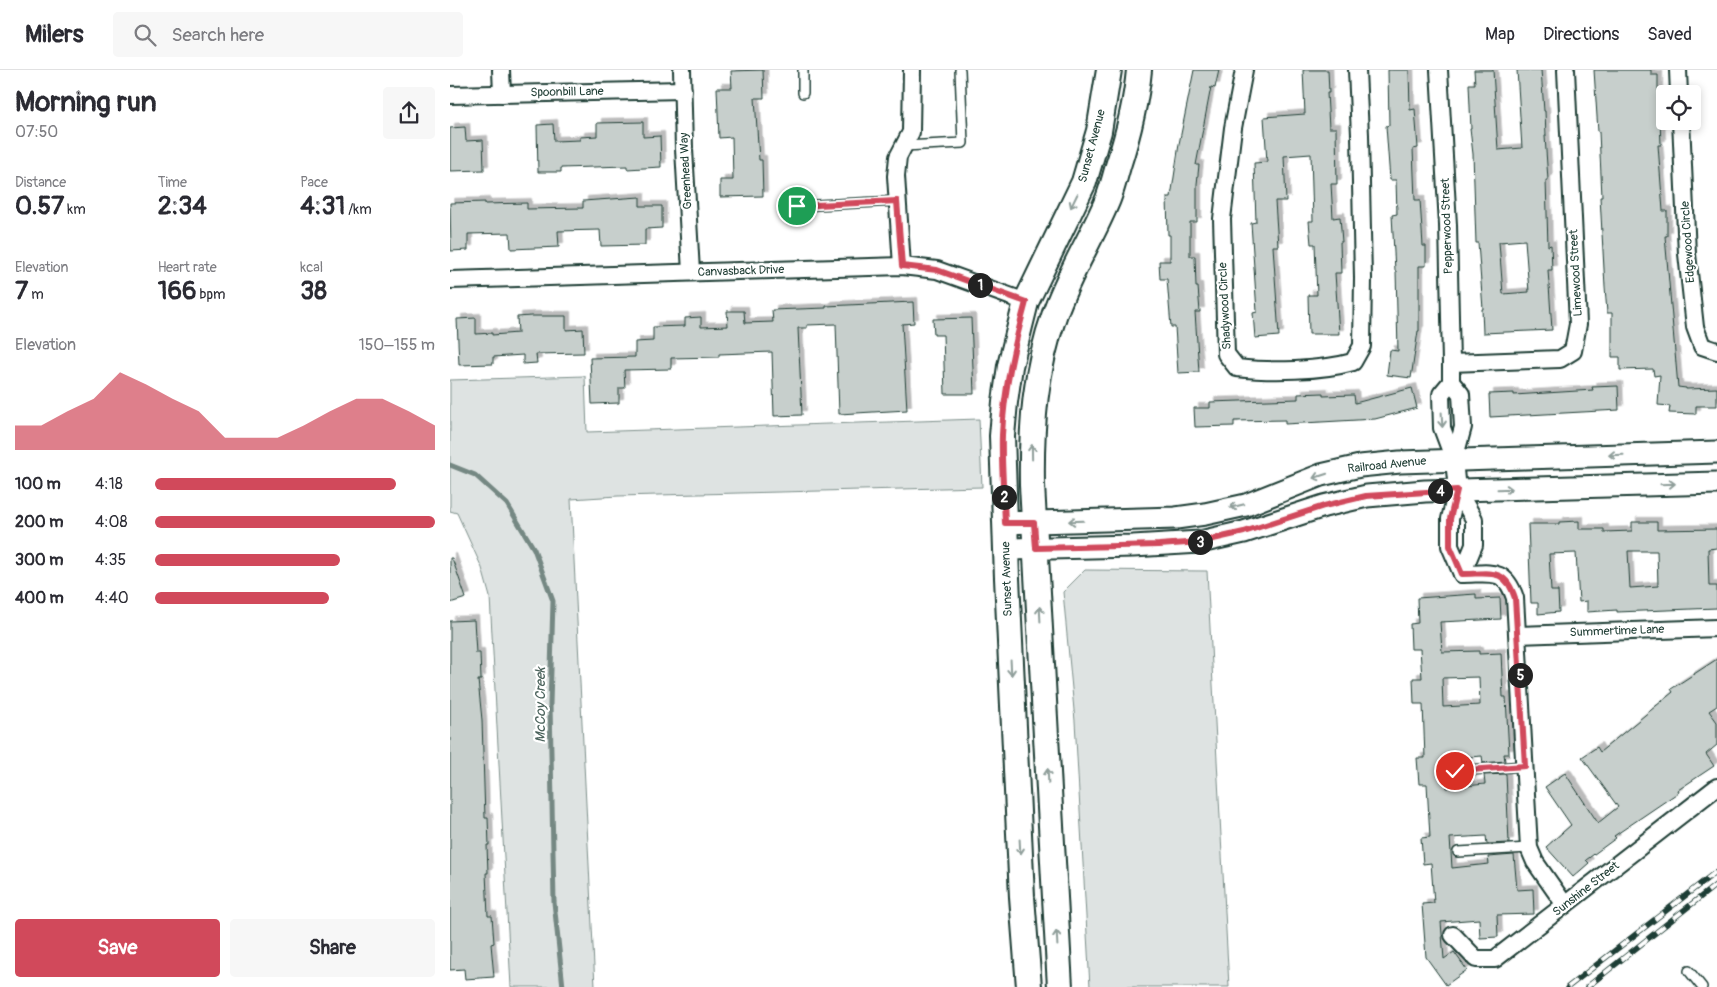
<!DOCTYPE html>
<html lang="en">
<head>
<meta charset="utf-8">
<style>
  body { margin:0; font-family:Pangolin,sans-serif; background:#f7f7f7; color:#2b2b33; height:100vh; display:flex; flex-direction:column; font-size:19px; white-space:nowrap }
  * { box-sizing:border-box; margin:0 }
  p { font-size:16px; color:#7c7c81 }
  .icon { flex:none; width:28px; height:28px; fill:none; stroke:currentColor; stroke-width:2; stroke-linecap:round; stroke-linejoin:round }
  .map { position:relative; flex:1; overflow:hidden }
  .sheet { display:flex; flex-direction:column; background:#fff; width:450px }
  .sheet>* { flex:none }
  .tools { position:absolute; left:1206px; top:15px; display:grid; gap:10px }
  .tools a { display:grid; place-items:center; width:45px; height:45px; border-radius:5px; background:#fff; box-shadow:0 2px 8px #0003; font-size:25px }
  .pin { position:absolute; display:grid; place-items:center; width:42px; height:42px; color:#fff; margin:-21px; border:2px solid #fff; border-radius:50%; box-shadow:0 1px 5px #0007 }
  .km { position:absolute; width:25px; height:25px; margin:-12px; border-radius:50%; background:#222; color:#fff; font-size:14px; line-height:25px; text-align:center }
  .round { display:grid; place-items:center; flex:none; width:52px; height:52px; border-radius:5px; background:#f7f7f7 }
  .overview { display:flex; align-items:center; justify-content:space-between; height:85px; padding:0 15px }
  h1 { font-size:28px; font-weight:700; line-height:38px }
  .figures { display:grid; grid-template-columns:repeat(3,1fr); gap:8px; height:85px; padding:5px 15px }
  .figures div { display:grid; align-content:center }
  .figures b { font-size:25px; font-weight:700 }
  .figures small { font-size:14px; font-weight:400 }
  .figures p { font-size:14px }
  .chart { height:140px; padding:10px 15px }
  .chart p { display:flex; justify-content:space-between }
  .chart svg { width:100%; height:90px; margin-top:5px; fill:#d1495b; opacity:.7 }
  .action { display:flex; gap:10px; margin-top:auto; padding:10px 15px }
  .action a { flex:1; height:58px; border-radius:5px; background:#d1495b; color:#fff; font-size:20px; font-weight:700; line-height:58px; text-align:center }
  .action a+a { background:#f7f7f7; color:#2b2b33 }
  ul { padding:0 15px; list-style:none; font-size:16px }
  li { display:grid; grid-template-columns:80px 60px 1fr; align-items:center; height:38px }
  li i { height:12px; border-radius:6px; background:#d1495b }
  header { display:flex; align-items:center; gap:30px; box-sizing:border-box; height:70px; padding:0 25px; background:#fff; border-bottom:1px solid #e1e1e2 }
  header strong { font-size:24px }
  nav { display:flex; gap:28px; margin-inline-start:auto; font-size:18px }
  .search { width:350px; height:45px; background:#f7f7f7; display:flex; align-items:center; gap:12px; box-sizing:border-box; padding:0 18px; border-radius:5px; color:#7c7c81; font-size:19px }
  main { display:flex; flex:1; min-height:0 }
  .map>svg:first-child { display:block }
  .green { fill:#dee3e2; stroke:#7e908b }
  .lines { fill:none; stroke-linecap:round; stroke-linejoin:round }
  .stream { stroke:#758883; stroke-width:5 }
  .building { fill:#c7cfcc; stroke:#1f3d34; fill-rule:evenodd; filter:url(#shadow) }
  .service-casing { stroke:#1f3d34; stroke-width:12 }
  .minor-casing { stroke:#1f3d34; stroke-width:20 }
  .tertiary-casing { stroke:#1f3d34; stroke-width:25 }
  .secondary-casing { stroke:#1f3d34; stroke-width:28 }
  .service { stroke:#fff; stroke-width:9 }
  .minor { stroke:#fff; stroke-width:16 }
  .tertiary { stroke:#fff; stroke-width:21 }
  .secondary { stroke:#fff; stroke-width:24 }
  .rail-casing { stroke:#1f3d34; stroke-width:5.5 }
  .rail { stroke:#fff; stroke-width:4; stroke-dasharray:11; stroke-linecap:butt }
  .oneway { stroke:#8f9e9a }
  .route-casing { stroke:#fff; stroke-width:10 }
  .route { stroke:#d1495b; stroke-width:6 }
  .labels { text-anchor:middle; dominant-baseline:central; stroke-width:4.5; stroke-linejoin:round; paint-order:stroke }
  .street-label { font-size:12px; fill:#1f3d34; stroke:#fff }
  .water-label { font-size:14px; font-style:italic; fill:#4a625b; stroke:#fff }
</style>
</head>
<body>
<header>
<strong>Milers</strong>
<div class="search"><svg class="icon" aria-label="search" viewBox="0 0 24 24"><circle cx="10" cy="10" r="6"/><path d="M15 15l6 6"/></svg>Search here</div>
<nav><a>Map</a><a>Directions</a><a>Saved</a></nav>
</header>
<main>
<section class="sheet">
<div class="overview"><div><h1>Morning run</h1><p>07:50</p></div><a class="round"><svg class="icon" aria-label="share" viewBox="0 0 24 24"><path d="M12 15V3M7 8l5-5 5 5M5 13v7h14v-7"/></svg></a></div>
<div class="figures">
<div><p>Distance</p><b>0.57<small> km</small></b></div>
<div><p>Time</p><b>2:34</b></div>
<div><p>Pace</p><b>4:31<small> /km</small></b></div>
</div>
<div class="figures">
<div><p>Elevation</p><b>7<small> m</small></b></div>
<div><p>Heart rate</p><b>166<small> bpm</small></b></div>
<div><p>kcal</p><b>38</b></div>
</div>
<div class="chart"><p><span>Elevation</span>150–155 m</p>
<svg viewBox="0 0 160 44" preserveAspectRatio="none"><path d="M0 44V32L10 32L20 25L30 19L40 6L50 12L60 19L70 25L80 38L90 38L100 38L110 32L120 25L130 19L140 19L150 25L160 32V44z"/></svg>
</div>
<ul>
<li><b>100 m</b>4:18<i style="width:86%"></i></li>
<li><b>200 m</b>4:08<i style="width:100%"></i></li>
<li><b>300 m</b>4:35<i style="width:66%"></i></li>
<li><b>400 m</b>4:40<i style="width:62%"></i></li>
</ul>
<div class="action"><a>Save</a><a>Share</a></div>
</section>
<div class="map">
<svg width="1267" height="917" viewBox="0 0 1267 917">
  <defs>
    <filter id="shadow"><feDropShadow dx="4.5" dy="-4.5" stdDeviation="0" flood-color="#0004"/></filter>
  </defs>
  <rect width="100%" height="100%" fill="#fff"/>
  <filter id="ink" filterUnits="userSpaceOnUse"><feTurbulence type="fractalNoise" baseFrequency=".02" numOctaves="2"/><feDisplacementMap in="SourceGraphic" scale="10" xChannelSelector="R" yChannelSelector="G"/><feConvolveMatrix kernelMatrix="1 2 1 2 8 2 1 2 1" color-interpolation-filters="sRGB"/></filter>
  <g filter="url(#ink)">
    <g class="green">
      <polygon points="135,306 137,362 529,349 532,417 168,426 121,429 145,917 61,917 40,527 32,498 7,443 0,441 0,310"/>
      <polygon points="635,500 757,501 779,917 640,917 625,651 613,522"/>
    </g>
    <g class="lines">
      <polyline class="stream" points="0,395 25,405 57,434 84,479 103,531 100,634 104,832 113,917"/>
    </g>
    <g class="building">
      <polygon points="313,0 314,28 305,28 309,90 312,90 313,126 270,127 270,110 283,110 282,67 269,68 267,18 282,18 281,1"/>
      <polygon points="744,0 769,0 765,18 761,17 746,95 749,95 747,114 747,152 740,152 740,186 745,186 746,217 748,217 750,242 745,242 749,302 728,303 725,257 721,257 717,209 710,209 709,191 720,191 720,165 718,165 717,127 721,127 729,74"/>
      <polygon points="853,0 878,0 879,23 877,23 879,58 886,58 887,114 881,114 883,148 890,147 892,172 890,172 891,203 885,203 889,264 859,264 858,225 867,225 865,174 861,174 859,151 863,151 861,84 834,86 836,131 825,131 828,176 823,176 829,266 805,268 803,243 807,242 801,153 806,152 804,93 817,92 814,47 855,44"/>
      <polygon points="938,0 959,0 960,40 965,39 968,78 963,79 965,130 970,130 973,176 976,176 976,196 969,196 969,261 968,261 961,308 937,305 940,280 948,281 946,201 945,201 942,145 947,144 946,110 940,110 936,56 939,55"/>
      <path d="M1024,0H1043L1048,80L1072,78L1067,0H1091L1094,41H1095L1096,66H1095L1098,110H1096L1098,176L1101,175L1102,200H1098L1102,260L1033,263L1032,239H1033L1028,173H1026L1023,84L1020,59H1021L1019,14H1025ZM1075,170L1079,222L1053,224L1049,172Z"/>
      <polygon points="1144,0 1201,0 1201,5 1208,5 1208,49 1210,49 1211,75 1208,75 1213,141 1217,141 1217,166 1215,166 1228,317 1236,318 1236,319 1267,318 1267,336 1246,336 1246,344 1219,343 1220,336 1208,335 1210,305 1204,306 1203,299 1170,300 1170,287 1162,287 1162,243 1157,243 1155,217 1150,127 1152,127 1149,62 1148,62"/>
      <polygon points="193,52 193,67 210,66 211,97 177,99 177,96 111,98 111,102 88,102 87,55 103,54 104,71 130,70 130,67 147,66 147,53"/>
      <polygon points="15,57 16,71 33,70 34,100 0,101 0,58"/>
      <polygon points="190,127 190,136 212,136 212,158 195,159 195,175 151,176 150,160 108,161 109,177 61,179 60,163 18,164 18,180 1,181 0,133 35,132 35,134 77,133 77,139 133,138 133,131"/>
      <polygon points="463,232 464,253 452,254 457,340 389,344 386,254 357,255 357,258 348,258 352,345 324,346 322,282 269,284 269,287 221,288 221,299 174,300 175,318 169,318 169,333 142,334 140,288 185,287 185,272 203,271 203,257 235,256 235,248 251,247 251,257 278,256 277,241 294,241 295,253 323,252 322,240 376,238 376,236"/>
      <polygon points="81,246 116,246 116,260 133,259 134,283 86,284 87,293 73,294 73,285 43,287 43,294 9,295 7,249 26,248 26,264 42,263 42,265 68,263 67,247"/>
      <polygon points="521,248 524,324 495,324 493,265 484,265 483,249"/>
      <polygon points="1168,316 1169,340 1040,347 1039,324 1064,323 1064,325 1143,320 1142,317"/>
      <polygon points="962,318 967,338 925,349 835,354 835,350 784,351 784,356 745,357 744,338 760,338 760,332 848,329 848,324 873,323 873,326 904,325 905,333"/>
      <path d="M1129,451V459H1154V462L1182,461V452H1207V460L1267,459V478L1258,479L1259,516H1267V538L1167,542V540L1137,542V531L1129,532L1126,483L1099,484L1101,521H1108L1109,542L1088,544V533H1081L1078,454H1109V452ZM1178,481H1207L1208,516L1180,518Z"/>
      <polygon points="0,488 2,488 16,528 0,533"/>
      <path d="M1026,524V529L1050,528L1051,549L990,552L992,582L1029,581V584L1051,583L1053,627H1056L1059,684H1054L1055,691L1033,693L1032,686L996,689L997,718L1035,714L1034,705L1056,704L1059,773L1037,774L1036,766L1000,768L1002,798L1039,794L1038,787L1064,785L1067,820L1083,819L1084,844L1047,845L1048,867L1030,868L1029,849L991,852L994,889L1004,882L1017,900L996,915L976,887L972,834L984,833L981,793L973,794L971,768L980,767L977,714H969L967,688H975L973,634H964L963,608H972L970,579H961L960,554L968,553L967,528ZM1029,607L1030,635L993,637L992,608Z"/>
      <polygon points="24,550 26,583 30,583 31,610 28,610 32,650 35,748 38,748 39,775 37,775 38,803 36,803 38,846 42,846 44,873 41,874 44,907 15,909 14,899 0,900 0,551"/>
      <polygon points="1267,589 1267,636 1259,641 1267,652 1267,675 1256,684 1264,696 1228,720 1229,722 1164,766 1166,768 1136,790 1139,793 1123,807 1096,777 1121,755 1095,717 1115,703 1148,753 1168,737 1132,687 1147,677 1150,682 1223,622 1221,619"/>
    </g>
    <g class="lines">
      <g class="service-casing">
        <g id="service">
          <polyline points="353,0 353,23"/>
          <polyline points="454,76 513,73 510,0"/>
          <polyline points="347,136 447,131"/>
          <polyline points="1005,701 1075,696"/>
          <polyline points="1008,782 1079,778"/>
          <polyline points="1239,901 1252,917"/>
        </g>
      </g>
      <g class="minor-casing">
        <g id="minor">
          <polyline points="51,0 52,24"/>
          <polyline points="232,0 234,79 241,202"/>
          <path d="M794,0L783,58L772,149L776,284L787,298C820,302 871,301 903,292L912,276L913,208L910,65L907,0"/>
          <polyline points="989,0 998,155 1001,293 1001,312 991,324 992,358 1004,390 1007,420 1000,449 1000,476 1012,504"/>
          <polyline points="1228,0 1229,24"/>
          <polyline points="0,25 233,20"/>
          <polyline points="1231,51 1237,184 1245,257 1252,276 1267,281"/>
          <polyline points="452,196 446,106 448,87 461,62 462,0"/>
          <polyline points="0,210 452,196 487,200 576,232"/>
          <polyline points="1001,293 1110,289 1123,281 1128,254 1116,0"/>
          <polyline points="1001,312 1011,324 1013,357 1004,390"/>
          <polyline points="1007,420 1024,449 1024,475 1012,504"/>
          <path d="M1012,504C1040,504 1055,497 1065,528L1079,778L1085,792L1115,835"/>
          <polyline points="1068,565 1267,558"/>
          <polyline points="1003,865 1026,889 1045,889 1267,717"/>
        </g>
      </g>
      <g class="tertiary-casing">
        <g id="tertiary">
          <polyline points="555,453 726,448 755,444 796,435 871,405 910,396 950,392 1267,382"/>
          <polyline points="556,479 683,476 750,472 794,462 874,436 917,426 975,421 1267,413"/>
        </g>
      </g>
      <g class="secondary-casing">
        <g id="secondary">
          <polyline points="579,917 572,827 557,508 552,366 555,332 560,296 576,232 634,112 649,61 659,0"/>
          <path d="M610,917L582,415C581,356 585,299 605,243C619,203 642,168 658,129C662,119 665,107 668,96C678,65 686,33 689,0"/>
        </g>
      </g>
      <use href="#service" class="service"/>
      <use href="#minor" class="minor"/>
      <use href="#tertiary" class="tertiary"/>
      <use href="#secondary" class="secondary"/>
      <g class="rail-casing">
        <g id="rail">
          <polyline points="1118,917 1267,801"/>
          <polyline points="1137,917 1267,814"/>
        </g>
      </g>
      <use href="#rail" class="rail"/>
    </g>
    <defs><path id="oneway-shaft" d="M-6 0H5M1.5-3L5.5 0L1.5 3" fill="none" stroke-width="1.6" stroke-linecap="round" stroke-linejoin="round" transform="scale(1.25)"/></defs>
    <g class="oneway">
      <use href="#oneway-shaft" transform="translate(624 131) rotate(116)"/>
      <use href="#oneway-shaft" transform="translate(992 350) rotate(87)"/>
      <use href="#oneway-shaft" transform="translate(582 382) rotate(-91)"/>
      <use href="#oneway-shaft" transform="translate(1166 385) rotate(178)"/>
      <use href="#oneway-shaft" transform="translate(870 406) rotate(162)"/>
      <use href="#oneway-shaft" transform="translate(1218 414) rotate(-2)"/>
      <use href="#oneway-shaft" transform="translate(1055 419) rotate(-2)"/>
      <use href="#oneway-shaft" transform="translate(787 436) rotate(166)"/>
      <use href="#oneway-shaft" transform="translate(626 451) rotate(178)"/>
      <use href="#oneway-shaft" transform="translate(590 544) rotate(-93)"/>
      <use href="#oneway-shaft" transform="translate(561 598) rotate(87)"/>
      <use href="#oneway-shaft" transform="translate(598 706) rotate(-93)"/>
      <use href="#oneway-shaft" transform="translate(570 777) rotate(87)"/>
      <use href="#oneway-shaft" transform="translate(607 868) rotate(-93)"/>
    </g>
  </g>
  <g class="lines" filter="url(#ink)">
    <g class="route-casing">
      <path id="route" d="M347,136L447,131L452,196L487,200L576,232C564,276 554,319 552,365C551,394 554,424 555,453H584L586,478L709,475L750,472L794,462L874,436L916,426L1007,420L1000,449V476L1012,504C1040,504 1055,497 1065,528L1075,696L1005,701"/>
    </g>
    <use href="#route" class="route"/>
  </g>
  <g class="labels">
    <g class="street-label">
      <text transform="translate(117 22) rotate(-1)">Spoonbill Lane</text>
      <text transform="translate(642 76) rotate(-75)">Sunset Avenue</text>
      <text transform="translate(236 101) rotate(-93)">Greenhead Way</text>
      <text transform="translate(997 156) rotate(-92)">Pepperwood Street</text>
      <text transform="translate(1238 172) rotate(-94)">Edgewood Circle</text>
      <text transform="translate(291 201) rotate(-2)">Canvasback Drive</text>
      <text transform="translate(1126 203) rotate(-93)">Limewood Street</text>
      <text transform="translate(775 236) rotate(-93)">Shadywood Circle</text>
      <text transform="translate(937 395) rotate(-6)">Railroad Avenue</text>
      <text transform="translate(557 509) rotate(-92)">Sunset Avenue</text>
      <text transform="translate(1167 561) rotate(-2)">Summertime Lane</text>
      <text transform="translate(1136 819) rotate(-38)">Sunshine Street</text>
    </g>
    <g class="water-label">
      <text transform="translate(90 635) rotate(-90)">McCoy Creek</text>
    </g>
  </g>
</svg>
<div class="tools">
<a><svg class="icon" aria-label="locate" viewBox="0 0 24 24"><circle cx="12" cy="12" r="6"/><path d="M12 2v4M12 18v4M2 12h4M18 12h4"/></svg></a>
</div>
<div class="pin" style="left:347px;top:136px;background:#1e9e55"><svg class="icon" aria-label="arrive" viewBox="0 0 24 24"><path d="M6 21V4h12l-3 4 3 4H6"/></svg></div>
<div class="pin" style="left:1005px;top:701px;background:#d93025"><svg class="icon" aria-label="check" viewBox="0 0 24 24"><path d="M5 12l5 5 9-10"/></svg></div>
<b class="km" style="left:530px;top:215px">1</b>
<b class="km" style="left:554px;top:427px">2</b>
<b class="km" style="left:750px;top:472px">3</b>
<b class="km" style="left:990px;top:421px">4</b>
<b class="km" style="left:1070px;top:605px">5</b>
</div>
</main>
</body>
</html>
